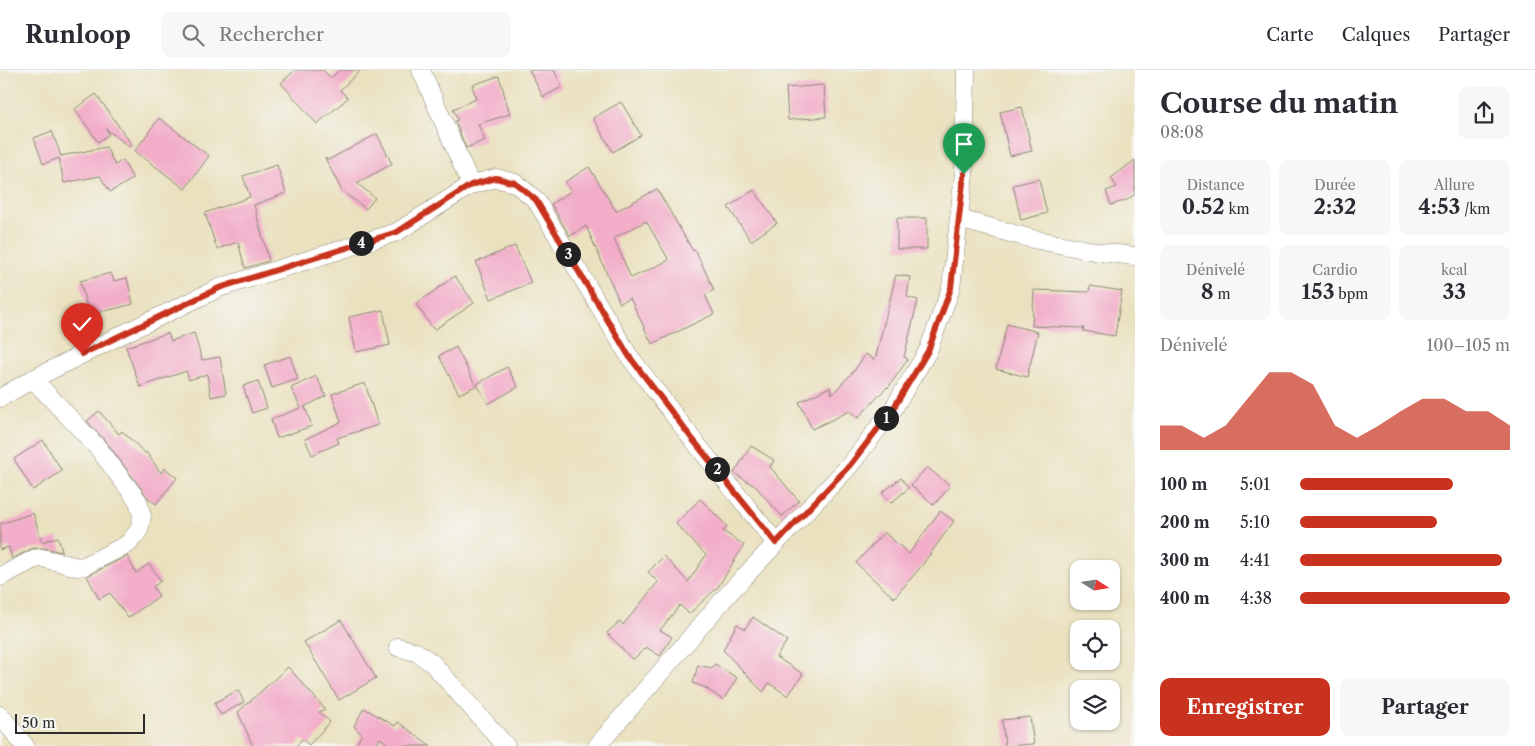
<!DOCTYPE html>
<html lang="fr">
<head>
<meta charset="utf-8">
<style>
  body { margin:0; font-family:"Libre Caslon Text",serif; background:#f7f7f7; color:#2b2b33; height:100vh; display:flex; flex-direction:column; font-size:19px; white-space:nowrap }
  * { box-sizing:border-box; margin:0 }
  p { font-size:16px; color:#7c7c81 }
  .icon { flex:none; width:28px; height:28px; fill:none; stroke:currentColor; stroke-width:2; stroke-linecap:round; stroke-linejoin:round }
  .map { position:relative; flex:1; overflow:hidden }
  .side { display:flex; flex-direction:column; background:#fff; width:400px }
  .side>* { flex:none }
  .needle { width:32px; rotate:102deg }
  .fabs { position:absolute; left:1070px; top:490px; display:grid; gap:10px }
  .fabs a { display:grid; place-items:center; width:50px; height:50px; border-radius:10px; background:#fff; box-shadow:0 1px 4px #0004; font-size:25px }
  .scale { position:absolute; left:15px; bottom:12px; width:130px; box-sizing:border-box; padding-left:5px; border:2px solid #2b2b2b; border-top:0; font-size:14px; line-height:18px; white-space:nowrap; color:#2b2b2b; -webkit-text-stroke:4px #f6f6f2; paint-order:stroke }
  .pin { position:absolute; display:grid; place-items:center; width:42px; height:42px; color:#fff; margin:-51px -21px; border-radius:50% 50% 50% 0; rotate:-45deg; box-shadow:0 0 5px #0007 }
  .pin .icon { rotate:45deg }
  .km { position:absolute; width:25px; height:25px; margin:-12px; border-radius:50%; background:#222; color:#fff; font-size:14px; line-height:25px; text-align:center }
  .round { display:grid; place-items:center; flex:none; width:52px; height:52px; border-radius:10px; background:#f7f7f7 }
  .overview { display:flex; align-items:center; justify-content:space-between; height:85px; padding:0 25px }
  h1 { font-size:28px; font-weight:800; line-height:38px }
  .figures { display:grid; grid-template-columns:repeat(3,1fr); gap:8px; height:85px; padding:5px 25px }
  .figures div { display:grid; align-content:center; border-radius:10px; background:#f7f7f7; text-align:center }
  .figures b { font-size:21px; font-weight:800 }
  .figures small { font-size:14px; font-weight:400 }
  .figures p { font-size:14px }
  .chart { height:140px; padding:10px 25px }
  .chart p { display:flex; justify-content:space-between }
  .chart svg { width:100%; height:90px; margin-top:5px; fill:#c8321e; opacity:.7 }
  .button { display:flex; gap:10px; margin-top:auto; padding:10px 25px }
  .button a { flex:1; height:58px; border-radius:10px; background:#c8321e; color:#fff; font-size:20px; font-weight:800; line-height:58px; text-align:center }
  .button a+a { background:#f7f7f7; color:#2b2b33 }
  ul { padding:0 25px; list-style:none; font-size:16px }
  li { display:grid; grid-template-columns:80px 60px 1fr; align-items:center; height:38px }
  li i { height:12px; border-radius:6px; background:#c8321e }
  header { display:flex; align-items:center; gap:30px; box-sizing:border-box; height:70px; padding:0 25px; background:#fff; border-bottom:1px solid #e1e1e2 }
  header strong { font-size:24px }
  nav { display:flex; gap:28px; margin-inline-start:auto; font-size:18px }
  .search { width:350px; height:45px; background:#f7f7f7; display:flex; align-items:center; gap:12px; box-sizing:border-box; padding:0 18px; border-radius:10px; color:#7c7c81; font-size:19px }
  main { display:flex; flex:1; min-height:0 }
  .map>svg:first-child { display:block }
  .building { fill:#f2adc9; fill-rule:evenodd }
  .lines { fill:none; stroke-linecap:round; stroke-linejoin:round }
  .street-casing { stroke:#8a8675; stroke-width:19 }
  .street { stroke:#fff; stroke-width:18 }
  .route-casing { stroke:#fff; stroke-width:10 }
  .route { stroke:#c8321e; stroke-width:6 }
</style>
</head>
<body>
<header>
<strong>Runloop</strong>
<div class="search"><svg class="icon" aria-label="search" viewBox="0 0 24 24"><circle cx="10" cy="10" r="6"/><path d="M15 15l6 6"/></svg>Rechercher</div>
<nav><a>Carte</a><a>Calques</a><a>Partager</a></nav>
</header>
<main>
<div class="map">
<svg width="1135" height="676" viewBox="0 0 1135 676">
  <rect width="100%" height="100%" fill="#f6f6f2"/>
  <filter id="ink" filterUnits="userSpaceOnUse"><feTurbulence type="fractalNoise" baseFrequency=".02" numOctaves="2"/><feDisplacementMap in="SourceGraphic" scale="10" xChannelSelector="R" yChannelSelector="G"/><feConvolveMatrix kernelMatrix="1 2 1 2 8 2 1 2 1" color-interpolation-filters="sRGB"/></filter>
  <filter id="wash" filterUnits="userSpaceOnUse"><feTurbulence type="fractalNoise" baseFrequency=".0096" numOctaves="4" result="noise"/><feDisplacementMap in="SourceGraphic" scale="20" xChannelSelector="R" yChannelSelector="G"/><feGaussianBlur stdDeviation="1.12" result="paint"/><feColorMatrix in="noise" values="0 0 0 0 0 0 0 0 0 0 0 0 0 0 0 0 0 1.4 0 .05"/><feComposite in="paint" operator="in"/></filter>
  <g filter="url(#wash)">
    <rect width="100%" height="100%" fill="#eae1bf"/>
    <g id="blocks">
      <g class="building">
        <polygon points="295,0 323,0 331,8 339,0 361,0 340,20 348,28 317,54 281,13"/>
        <polygon points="529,0 554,0 562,17 543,27"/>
        <polygon points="499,6 510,44 478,54 485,70 466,78 455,51 458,50 453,39 476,29 472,15"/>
        <polygon points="824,15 826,47 788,50 786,18"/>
        <polygon points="96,24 132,75 130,77 106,59 109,64 98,72 75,39"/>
        <polygon points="621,32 641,65 613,82 593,48"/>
        <polygon points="1022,37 1032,81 1010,86 1000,42"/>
        <polygon points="159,48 209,86 185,119 135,81"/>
        <polygon points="52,61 61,86 106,77 115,95 123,90 133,109 110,122 100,106 64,113 59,88 43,94 34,68"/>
        <polygon points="377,64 392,94 357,113 375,128 366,139 342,121 325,88 328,90"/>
        <polygon points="1135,90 1135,124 1127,130 1111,135 1106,121 1117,117 1111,108"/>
        <polygon points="277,95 286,123 254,135 269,191 245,198 238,172 217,179 205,143 250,127 243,106"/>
        <path d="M589,97L616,141L657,119L693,181L695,180L714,220L705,225L714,244L652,274L630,228L620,233L586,156L570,166L551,134L571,121L565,112ZM646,151L669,190L631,208L614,168Z"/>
        <polygon points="1039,109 1047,143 1021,150 1013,115"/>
        <polygon points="754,120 777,153 751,171 728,137"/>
        <rect x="897" y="148" width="30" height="31"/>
        <polygon points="515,176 531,213 491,229 476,192"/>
        <polygon points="111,203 114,211 127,208 133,234 89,245 80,211"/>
        <polygon points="896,205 910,207 907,227 918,230 904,287 908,289 888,318 887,317 858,348 850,341 812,359 799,332 830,317 832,324 854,301 866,284 875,290"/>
        <polygon points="455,206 474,233 434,260 416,234"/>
        <polygon points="1090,216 1122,221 1115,266 1083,261 1084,258 1032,256 1034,220 1089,222"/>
        <polygon points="383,240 390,275 356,282 349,247"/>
        <polygon points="1007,254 1038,262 1027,307 996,299"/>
        <polygon points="168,263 171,271 194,263 202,290 220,287 226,324 211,327 207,304 189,310 186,301 140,317 126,277"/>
        <polygon points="456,277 476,316 459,324 439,286"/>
        <polygon points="290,286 298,309 272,318 264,295"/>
        <polygon points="507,297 518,317 488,334 477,314"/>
        <polygon points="316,306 326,326 304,337 305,337 312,356 277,368 271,349 301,338 291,318"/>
        <polygon points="258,311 267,338 252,343 243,316"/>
        <polygon points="365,313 378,355 337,368 339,373 312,385 305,369 341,352 332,324"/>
        <polygon points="99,341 119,364 122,361 145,383 146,382 161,403 165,398 177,408 156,434 148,428 107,373 87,351"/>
        <polygon points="43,370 62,401 33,420 14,389"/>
        <polygon points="751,376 774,390 770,397 799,431 782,446 756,417 734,403"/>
        <polygon points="927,397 950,416 934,435 911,415"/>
        <polygon points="901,408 909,418 891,433 882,423"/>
        <polygon points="700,429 727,456 723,461 744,475 718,517 689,544 680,535 660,560 672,567 660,586 646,577 633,590 607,563 620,551 623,555 658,512 648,502 664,486 688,512 706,485 676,454"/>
        <polygon points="940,441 954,451 920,498 894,528 856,493 884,462 909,484"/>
        <polygon points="33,443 42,472 58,467 62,482 44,478 33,478 12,489 9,477 0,480 0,454"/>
        <polygon points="127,486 136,503 149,494 161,511 153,517 159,526 128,548 110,523 99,529 87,506"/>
        <polygon points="753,547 787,571 776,587 803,604 788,626 769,613 763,622 723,580 737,554 745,559"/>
        <polygon points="341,550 376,608 339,630 304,572"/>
        <polygon points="715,594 737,608 723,630 704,617 693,613 698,595 712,598"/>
        <polygon points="288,597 325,639 319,642 330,652 309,675 302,669 296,676 253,676 238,642"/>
        <polygon points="238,620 244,632 221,645 214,633"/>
        <polygon points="364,638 395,656 398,652 431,676 391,676 380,668 376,676 355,676 362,664 358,661 354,656"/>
        <polygon points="1030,647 1034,674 1005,676 1002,650"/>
      </g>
    </g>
  </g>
  <g filter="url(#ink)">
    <use href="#blocks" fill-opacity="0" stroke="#8a8675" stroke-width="1"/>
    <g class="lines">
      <g class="street-casing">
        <g id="street">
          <polyline points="421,0 471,115"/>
          <polyline points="959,149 1033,169 1099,182 1135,186"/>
          <polyline points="0,328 33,309 131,260 219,218 397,162 471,115 496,108 515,113 536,130 629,286 690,366 776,473"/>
          <polyline points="0,507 34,489 42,488 78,497 84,496 128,474 139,460 142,446 138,431 99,379 33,309"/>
          <polyline points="398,577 416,582 432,593 506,676"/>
          <polyline points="0,645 25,676"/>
          <polyline points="597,676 729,523 850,395 893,339 928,281 951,218 964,104 966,0"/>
        </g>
      </g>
      <use href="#street" class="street"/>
    </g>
  </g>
  <g class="lines" filter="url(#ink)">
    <g class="route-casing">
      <polyline id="route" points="82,284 219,218 397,162 471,115 496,108 515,113 536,130 629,286 690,366 776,473 850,395 893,339 928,281 951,218 964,104"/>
    </g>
    <use href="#route" class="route"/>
  </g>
</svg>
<div class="fabs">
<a><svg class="needle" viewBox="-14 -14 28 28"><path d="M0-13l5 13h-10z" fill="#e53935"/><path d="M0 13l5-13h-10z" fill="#7c7c81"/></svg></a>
<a><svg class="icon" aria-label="locate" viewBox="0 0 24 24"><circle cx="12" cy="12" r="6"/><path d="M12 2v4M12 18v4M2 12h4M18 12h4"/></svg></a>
<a><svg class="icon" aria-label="layers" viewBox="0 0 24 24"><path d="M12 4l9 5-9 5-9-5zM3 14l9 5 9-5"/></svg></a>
</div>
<div class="scale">50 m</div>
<div class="pin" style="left:964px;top:104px;background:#1e9e55"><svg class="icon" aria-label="arrive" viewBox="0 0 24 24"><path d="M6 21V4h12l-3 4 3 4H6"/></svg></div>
<div class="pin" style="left:82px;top:284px;background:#d93025"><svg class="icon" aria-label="check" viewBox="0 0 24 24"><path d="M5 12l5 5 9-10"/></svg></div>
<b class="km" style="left:886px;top:348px">1</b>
<b class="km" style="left:717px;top:399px">2</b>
<b class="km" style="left:568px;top:184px">3</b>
<b class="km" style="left:361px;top:173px">4</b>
</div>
<section class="side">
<div class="overview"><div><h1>Course du matin</h1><p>08:08</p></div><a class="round"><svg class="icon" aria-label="share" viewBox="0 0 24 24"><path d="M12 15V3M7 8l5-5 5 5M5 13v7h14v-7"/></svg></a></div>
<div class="figures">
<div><p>Distance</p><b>0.52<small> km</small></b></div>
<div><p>Durée</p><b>2:32</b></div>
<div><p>Allure</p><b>4:53<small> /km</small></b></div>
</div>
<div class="figures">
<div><p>Dénivelé</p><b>8<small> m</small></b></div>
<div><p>Cardio</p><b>153<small> bpm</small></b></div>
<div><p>kcal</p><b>33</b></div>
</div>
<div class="chart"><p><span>Dénivelé</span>100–105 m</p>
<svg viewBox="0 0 160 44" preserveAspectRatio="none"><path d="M0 44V32L10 32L20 38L30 32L40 19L50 6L60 6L70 12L80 32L90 38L100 32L110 25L120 19L130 19L140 25L150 25L160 32V44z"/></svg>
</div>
<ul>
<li><b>100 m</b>5:01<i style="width:73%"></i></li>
<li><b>200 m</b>5:10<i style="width:65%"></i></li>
<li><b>300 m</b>4:41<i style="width:96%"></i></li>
<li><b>400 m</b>4:38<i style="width:100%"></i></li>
</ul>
<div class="button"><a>Enregistrer</a><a>Partager</a></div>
</section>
</main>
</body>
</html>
